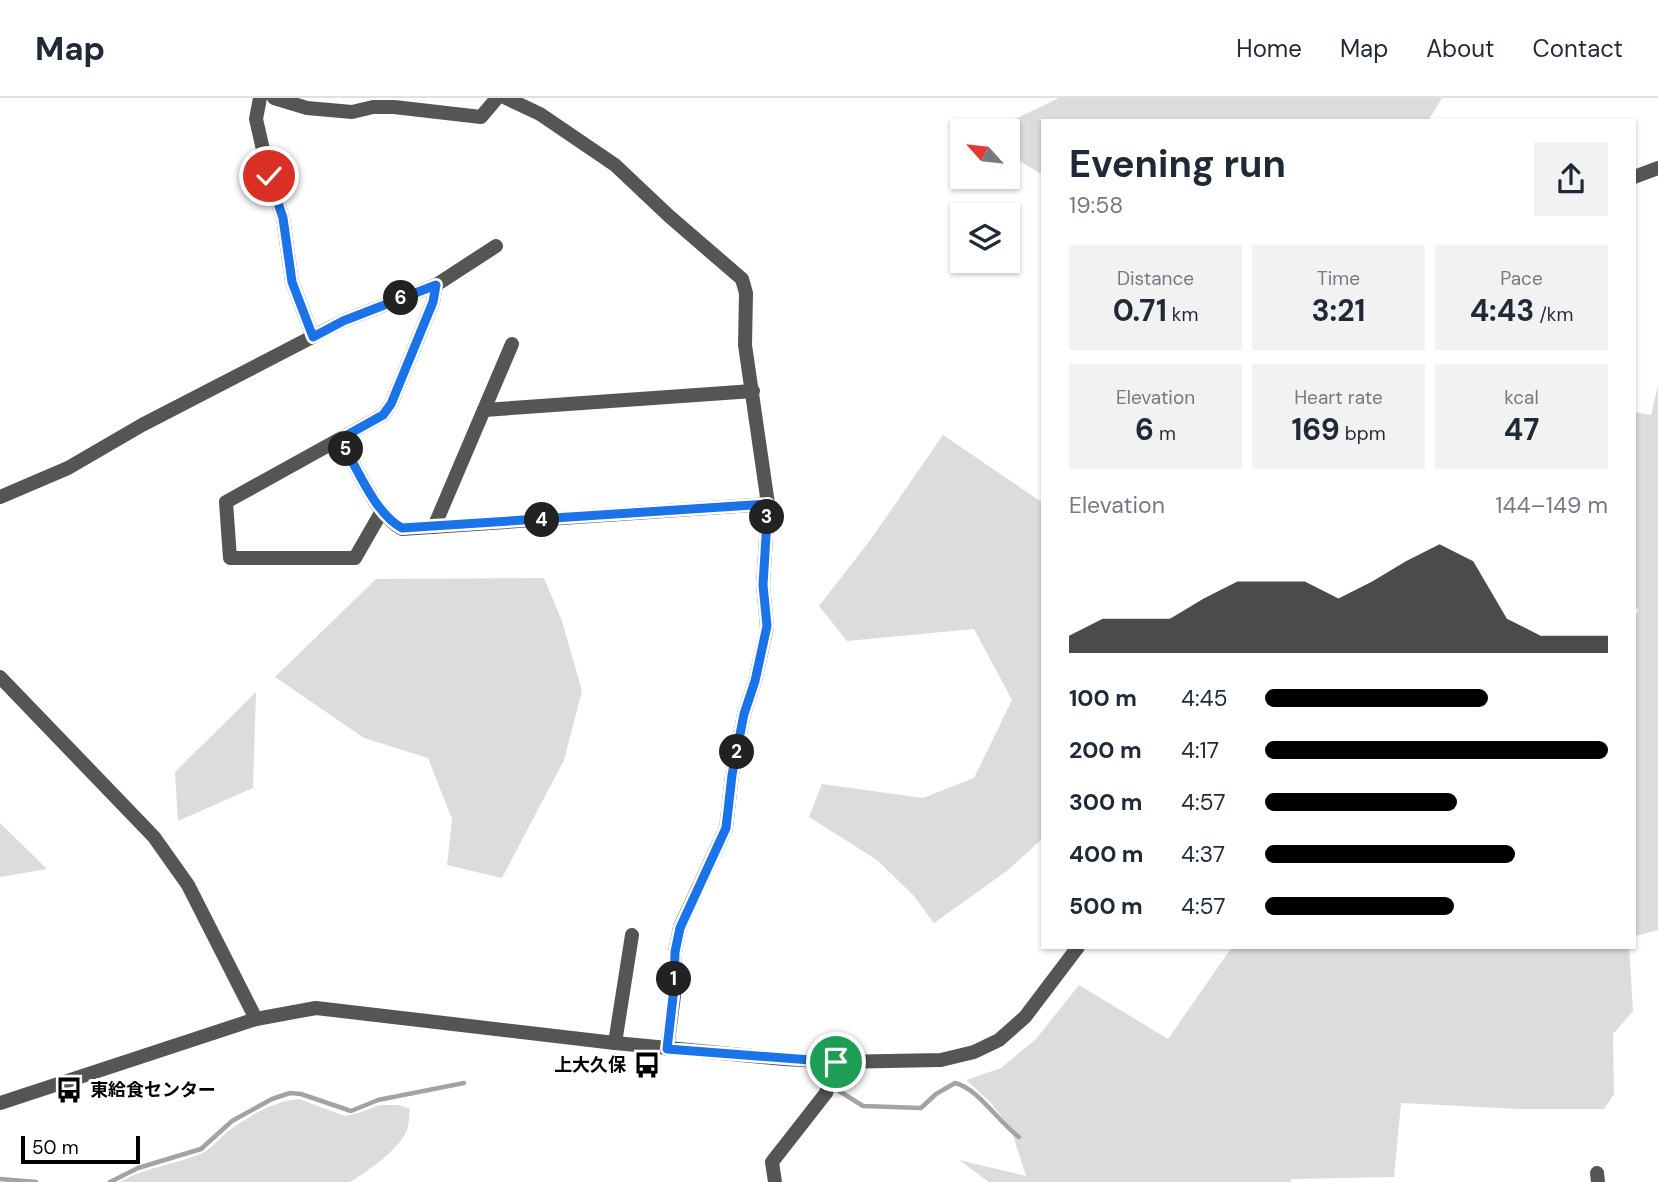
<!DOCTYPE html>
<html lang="en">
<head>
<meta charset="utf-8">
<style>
  body { margin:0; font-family:"DM Sans","Noto Sans JP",sans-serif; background:#f2f2f3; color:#1f2937; height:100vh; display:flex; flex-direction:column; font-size:26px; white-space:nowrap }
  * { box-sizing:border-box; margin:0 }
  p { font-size:23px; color:#747a83 }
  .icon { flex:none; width:38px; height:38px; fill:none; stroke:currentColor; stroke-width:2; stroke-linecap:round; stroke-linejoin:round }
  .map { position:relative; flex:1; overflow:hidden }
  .details { position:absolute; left:1041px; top:21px; width:595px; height:830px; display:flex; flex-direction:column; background:#fff; border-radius:0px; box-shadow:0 2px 5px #0004 }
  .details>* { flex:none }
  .needle { width:46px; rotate:297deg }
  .controls { position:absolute; left:950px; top:21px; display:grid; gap:14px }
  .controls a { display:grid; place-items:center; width:70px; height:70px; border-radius:0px; background:#fff; box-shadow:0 2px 5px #0004; font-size:35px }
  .scale { position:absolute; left:21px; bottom:18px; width:119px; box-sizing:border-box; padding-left:7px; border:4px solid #000; border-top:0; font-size:19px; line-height:24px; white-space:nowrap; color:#000; -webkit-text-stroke:5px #fff; paint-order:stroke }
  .pin { position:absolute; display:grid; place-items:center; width:60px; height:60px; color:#fff; margin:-30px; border:4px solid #fff; border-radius:50%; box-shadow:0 2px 7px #0007 }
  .km { position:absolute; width:35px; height:35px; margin:-18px; border-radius:50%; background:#222; color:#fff; font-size:19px; line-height:35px; text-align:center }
  .round { display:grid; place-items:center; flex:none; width:74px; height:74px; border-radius:0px; background:#f2f2f3 }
  .head { display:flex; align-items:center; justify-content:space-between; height:119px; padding:0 28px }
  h1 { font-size:38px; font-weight:700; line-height:52px }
  .metrics { display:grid; grid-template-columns:repeat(3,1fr); gap:10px; height:119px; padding:7px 28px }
  .metrics div { display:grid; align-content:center; border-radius:0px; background:#f2f2f3; text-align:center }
  .metrics b { font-size:30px; font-weight:700 }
  .metrics small { font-size:19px; font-weight:400 }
  .metrics p { font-size:19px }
  .chart { height:196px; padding:14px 28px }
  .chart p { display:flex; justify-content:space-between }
  .chart svg { width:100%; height:126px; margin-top:7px; fill:#000; opacity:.7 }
  ul { padding:0 28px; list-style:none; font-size:23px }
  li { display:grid; grid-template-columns:112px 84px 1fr; align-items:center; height:52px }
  li i { height:18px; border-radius:9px; background:#000 }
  header { display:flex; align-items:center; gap:42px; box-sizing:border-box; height:98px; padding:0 35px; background:#fff; border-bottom:2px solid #e0e1e3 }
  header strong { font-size:33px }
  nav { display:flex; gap:38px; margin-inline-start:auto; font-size:24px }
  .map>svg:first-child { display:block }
  .green { fill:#dcdcdc }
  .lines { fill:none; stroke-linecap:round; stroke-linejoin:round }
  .stream { stroke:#a3a3a3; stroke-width:4.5 }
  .minor { stroke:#555; stroke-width:14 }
  .tertiary { stroke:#555; stroke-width:14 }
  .route-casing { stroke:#fff; stroke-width:14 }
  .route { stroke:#1a73e8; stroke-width:9 }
  .labels { text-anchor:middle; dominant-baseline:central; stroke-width:6; stroke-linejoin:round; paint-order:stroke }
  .poi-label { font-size:18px; font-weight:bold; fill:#000; stroke:#fff; text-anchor:end }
</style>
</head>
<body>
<header>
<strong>Map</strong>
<nav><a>Home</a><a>Map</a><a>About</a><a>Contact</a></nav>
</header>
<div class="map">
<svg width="1658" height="1084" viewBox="0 0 1658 1084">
  <rect width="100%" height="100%" fill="#fff"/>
  <g class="green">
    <polygon points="1059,0 1442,0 1428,23 1043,23 1043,77 1018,62 1013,22"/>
    <polygon points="1658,287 1658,832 1635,838 1634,519 1639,512 1634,509 1634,314 1651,317"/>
    <polygon points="943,337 1043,405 1043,740 1008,772 934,825 913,797 877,762 809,719 822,686 923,700 974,680 1012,602 974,531 847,543 819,508 871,441"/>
    <polygon points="544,480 562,523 582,593 564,662 502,780 447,767 452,721 428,660 364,640 275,579 376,481"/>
    <polygon points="256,594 253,690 178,723 175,674"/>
    <polygon points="0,725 47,771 0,779"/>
    <polygon points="1232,849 1629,849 1633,913 1613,936 1614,996 1604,1011 1519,1011 1401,1005 1394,1079 1292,1081 1290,1084 989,1084 959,1062 1026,1078 1011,1031 990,1004 966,982 1001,970 1036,941 1079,887 1168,941"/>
    <path d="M299,1001L345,1018L359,1015L379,1007H398L410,1011C409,1017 409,1023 408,1029C403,1049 367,1074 350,1084H120C147,1068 182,1066 206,1053C215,1047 222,1037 231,1031C251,1017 274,1003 299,1001Z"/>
  </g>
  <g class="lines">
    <g class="stream">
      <path d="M836,991L863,1008L921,1010L936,996L955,985C979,991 998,1024 1019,1039"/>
      <polyline points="0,1081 36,1084"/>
      <polyline points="110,1084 138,1070 201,1051 232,1023 272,1001 290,995 301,996 351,1013 378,1002 464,985"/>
    </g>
    <g class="minor">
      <polyline points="260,0 256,21 269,78 283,120 292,184 313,239"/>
      <polyline points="274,0 307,10 352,14 373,9 394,9 481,19 497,0"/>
      <polyline points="506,0 540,16 615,67 669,118 742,181 746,195 745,247 768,406 763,487 767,529 755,583 744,616 732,677 726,730 680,829 675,854 675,890 667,951"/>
      <polyline points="484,312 753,293"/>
      <path d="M340,341C356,368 375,416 402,431L768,406"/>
      <polyline points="0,399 68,370 142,327 343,223 436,187 496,148"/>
      <polyline points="382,413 355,460 230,460 226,404 383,317 391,306 433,204 436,187"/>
      <polyline points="434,429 512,246"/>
      <polyline points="0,579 154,739 188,787 256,921"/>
      <polyline points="615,945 632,837"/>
      <polyline points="1597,1075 1598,1084"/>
      <polyline points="775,1084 772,1064 826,995 836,964"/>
    </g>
    <g class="tertiary">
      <polyline points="1634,79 1658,70"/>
      <polyline points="0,1005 256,921 316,910 615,945 784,961 836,964 941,962 974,954 999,942 1025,919 1078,849"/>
    </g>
  </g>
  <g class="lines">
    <g class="route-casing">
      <path id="route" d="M269,78L283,120L292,184L313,239L343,223L436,187L433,204L391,306L383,317L340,341C356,368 375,416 402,430L768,406L763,487L767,528L755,583L744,616L732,677L726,730L680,830L675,854L674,890L667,951L836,964"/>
    </g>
    <use href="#route" class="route"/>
  </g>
  <defs>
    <g id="bus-bare" transform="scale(2.1)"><path d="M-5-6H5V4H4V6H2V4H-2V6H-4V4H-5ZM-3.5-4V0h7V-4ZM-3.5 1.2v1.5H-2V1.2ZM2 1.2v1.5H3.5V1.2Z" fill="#000" stroke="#fff" stroke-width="2.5" paint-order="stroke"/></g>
  </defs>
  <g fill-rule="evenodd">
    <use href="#bus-bare" x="647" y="967"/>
    <use href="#bus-bare" x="69" y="992"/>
  </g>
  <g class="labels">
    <g class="poi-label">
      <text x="626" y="967">上大久保</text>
      <text x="90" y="992" text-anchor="start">東給食センター</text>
    </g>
  </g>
</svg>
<div class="controls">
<a><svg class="needle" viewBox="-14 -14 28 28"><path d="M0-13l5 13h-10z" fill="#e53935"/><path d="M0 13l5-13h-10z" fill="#747a83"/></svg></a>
<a><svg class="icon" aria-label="layers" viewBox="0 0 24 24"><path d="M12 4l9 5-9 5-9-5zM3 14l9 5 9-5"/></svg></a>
</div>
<div class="scale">50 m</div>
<div class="pin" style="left:836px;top:964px;background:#1e9e55"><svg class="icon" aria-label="arrive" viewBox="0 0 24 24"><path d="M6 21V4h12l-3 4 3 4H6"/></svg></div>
<div class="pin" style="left:269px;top:78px;background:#d93025"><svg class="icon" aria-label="check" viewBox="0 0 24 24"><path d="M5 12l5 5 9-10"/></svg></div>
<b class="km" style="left:674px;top:881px">1</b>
<b class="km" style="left:737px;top:654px">2</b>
<b class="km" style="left:767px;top:419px">3</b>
<b class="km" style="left:542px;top:422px">4</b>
<b class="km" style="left:346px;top:351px">5</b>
<b class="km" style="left:401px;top:200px">6</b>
<section class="details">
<div class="head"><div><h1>Evening run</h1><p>19:58</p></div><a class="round"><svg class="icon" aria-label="share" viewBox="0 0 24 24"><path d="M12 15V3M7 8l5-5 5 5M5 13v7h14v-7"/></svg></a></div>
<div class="metrics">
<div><p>Distance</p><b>0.71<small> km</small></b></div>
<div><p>Time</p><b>3:21</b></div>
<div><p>Pace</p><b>4:43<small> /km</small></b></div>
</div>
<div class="metrics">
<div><p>Elevation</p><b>6<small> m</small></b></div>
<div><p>Heart rate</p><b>169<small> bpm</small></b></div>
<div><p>kcal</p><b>47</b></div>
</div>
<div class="chart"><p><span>Elevation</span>144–149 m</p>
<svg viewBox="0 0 160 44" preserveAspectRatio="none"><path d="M0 44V38L10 32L20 32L30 32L40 25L50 19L60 19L70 19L80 25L90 19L100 12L110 6L120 12L130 32L140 38L150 38L160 38V44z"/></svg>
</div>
<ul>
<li><b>100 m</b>4:45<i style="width:65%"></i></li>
<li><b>200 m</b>4:17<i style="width:100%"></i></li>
<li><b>300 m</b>4:57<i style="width:56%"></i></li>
<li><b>400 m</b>4:37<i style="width:73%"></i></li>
<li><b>500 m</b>4:57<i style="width:55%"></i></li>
</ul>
</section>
</div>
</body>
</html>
